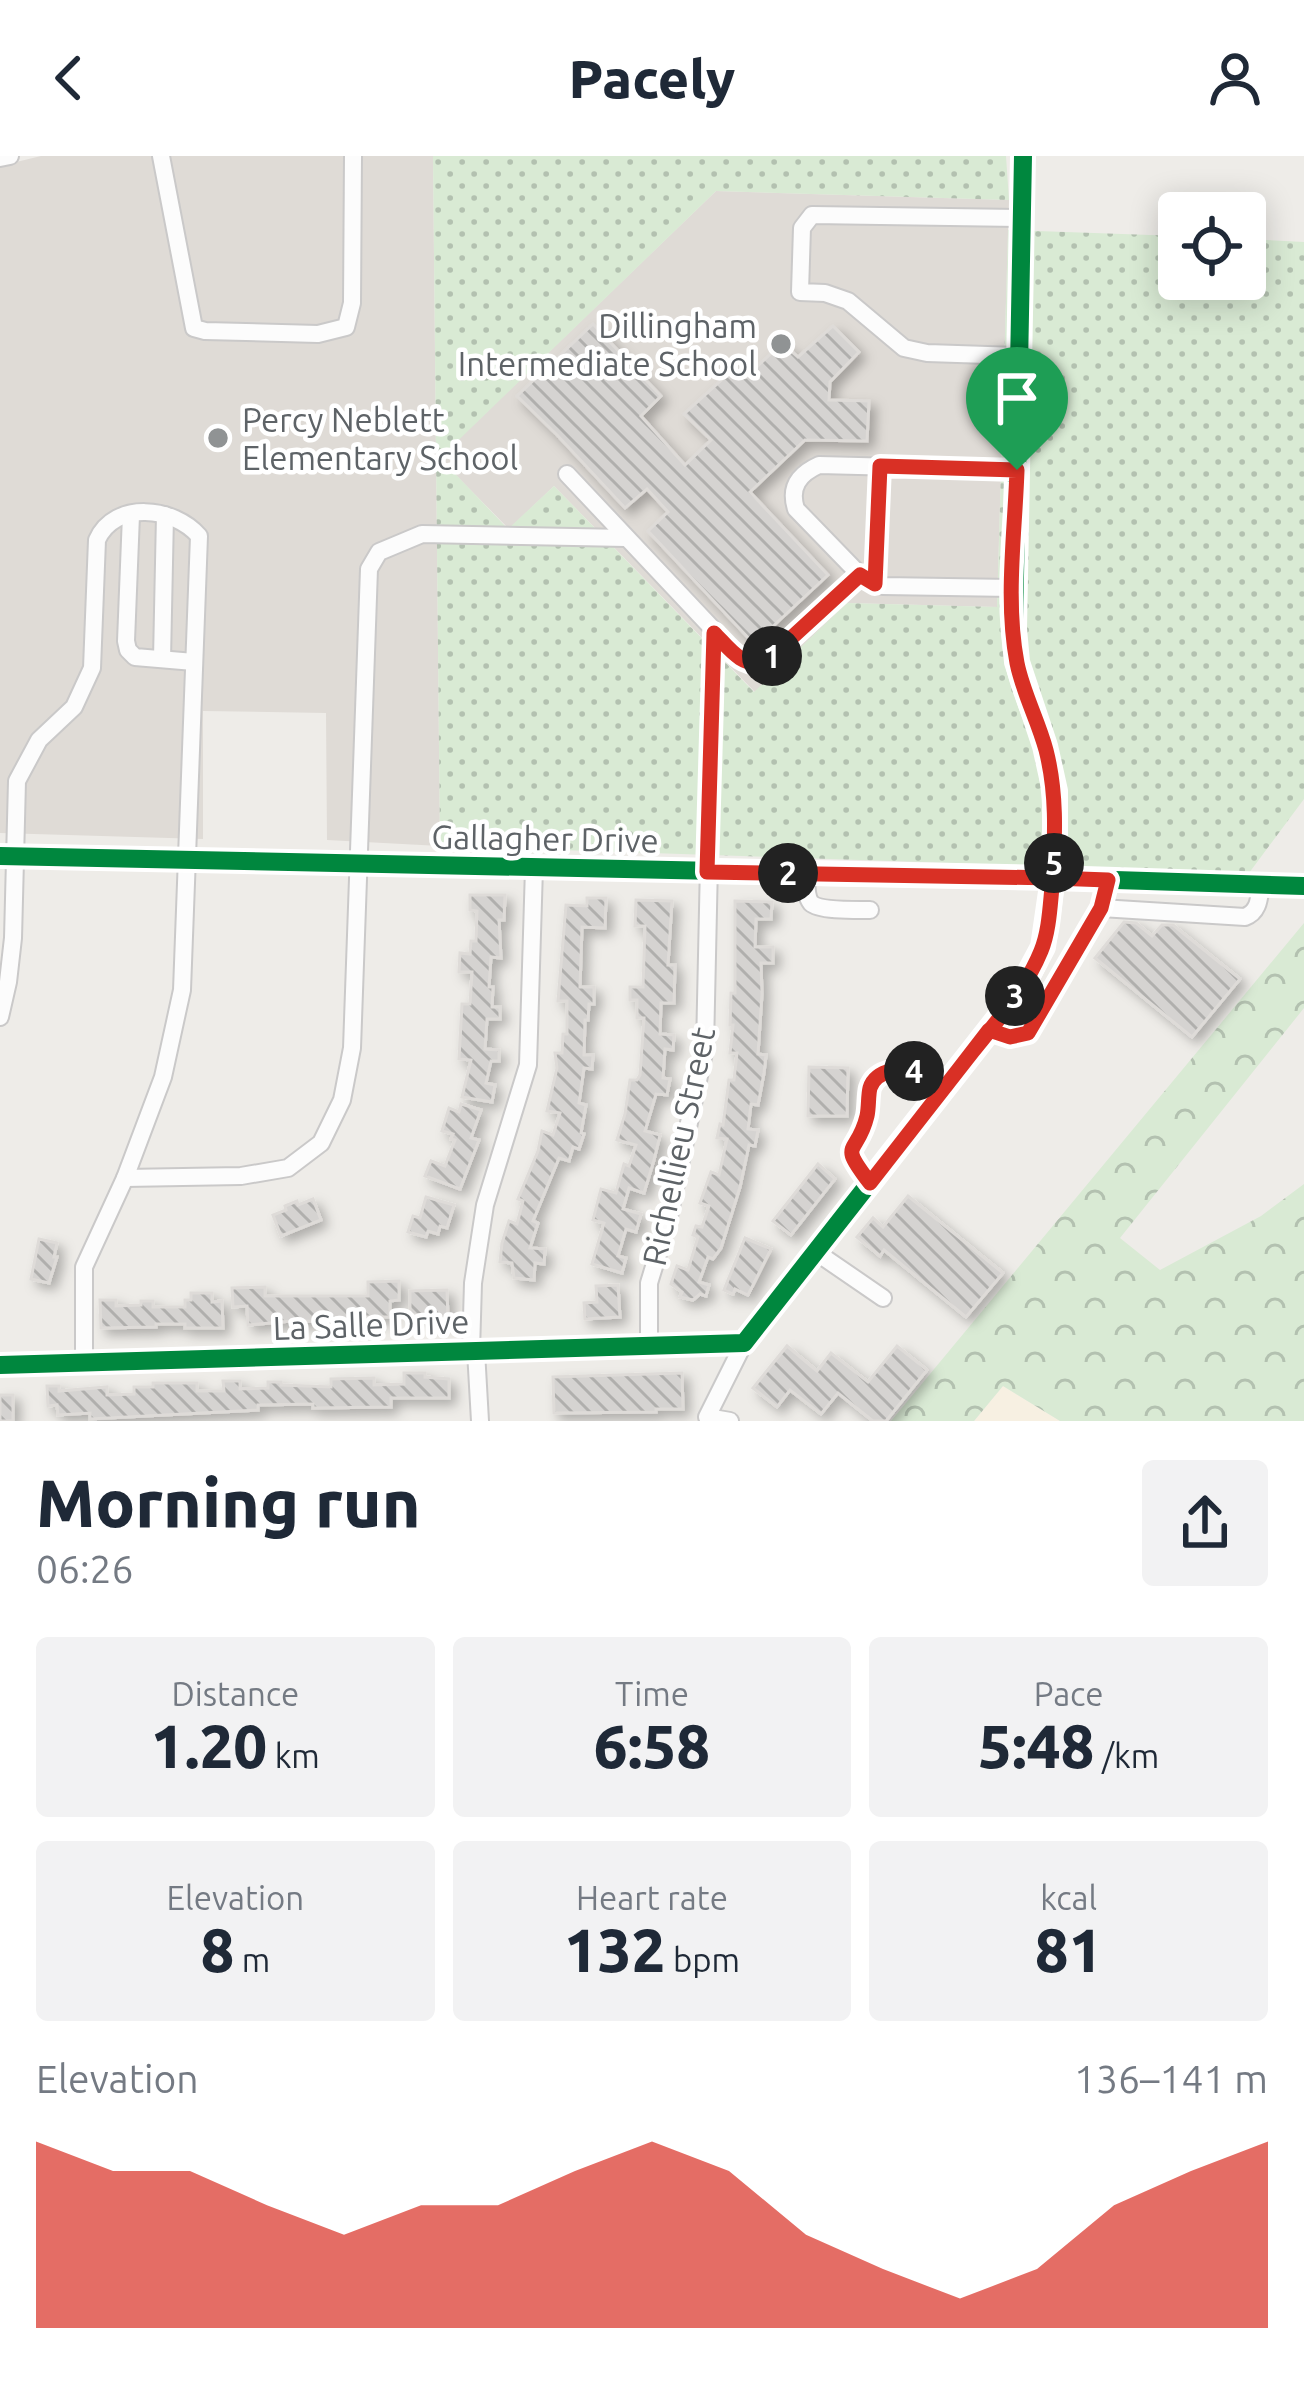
<!DOCTYPE html>
<html lang="en">
<head>
<meta charset="utf-8">
<style>
  body { margin:0; font-family:Ubuntu,sans-serif; background:#f2f2f3; color:#1f2937; height:100vh; display:flex; flex-direction:column; font-size:45px; white-space:nowrap }
  * { box-sizing:border-box; margin:0 }
  p { font-size:39px; color:#747a83 }
  .icon { flex:none; width:66px; height:66px; fill:none; stroke:currentColor; stroke-width:2; stroke-linecap:round; stroke-linejoin:round }
  .map { position:relative; height:1265px; overflow:hidden }
  .details { display:flex; flex-direction:column; background:#fff; flex:1 }
  .details>* { flex:none }
  .controls { position:absolute; left:1158px; top:36px; display:grid; gap:24px }
  .controls a { display:grid; place-items:center; width:108px; height:108px; border-radius:12px; background:#fff; box-shadow:0 6px 30px #0003; font-size:60px }
  .pin { position:absolute; display:grid; place-items:center; width:102px; height:102px; color:#fff; margin:-123px -51px; border-radius:50% 50% 50% 0; rotate:-45deg; box-shadow:0 0 12px #0007 }
  .pin .icon { rotate:45deg }
  .km { position:absolute; width:60px; height:60px; margin:-30px; border-radius:50%; background:#222; color:#fff; font-size:33px; line-height:60px; text-align:center }
  .round { display:grid; place-items:center; flex:none; width:126px; height:126px; border-radius:12px; background:#f2f2f3 }
  .headline { display:flex; align-items:center; justify-content:space-between; height:204px; padding:0 36px }
  h1 { font-size:66px; font-weight:800; line-height:90px }
  .stats { display:grid; grid-template-columns:repeat(3,1fr); gap:18px; height:204px; padding:12px 36px }
  .stats div { display:grid; align-content:center; border-radius:12px; background:#f2f2f3; text-align:center }
  .stats b { font-size:60px; font-weight:800 }
  .stats small { font-size:33px; font-weight:400 }
  .stats p { font-size:33px }
  .chart { height:336px; padding:24px 36px }
  .chart p { display:flex; justify-content:space-between }
  .chart svg { width:100%; height:216px; margin-top:12px; fill:#d93025; opacity:.7 }
  header { display:flex; justify-content:space-between; align-items:center; height:156px; padding:0 36px; background:#fff; font-size:54px; font-weight:800 }
  .map>svg:first-child { display:block }
  .commercial { fill:#f7f0e2 }
  .education { fill:#dfdbd6 }
  .grass { fill:url(#grass-dots) }
  .forest { fill:url(#forest-crowns) }
  .building { fill:url(#building-back-hatch); stroke:#dedbd8; stroke-width:3; filter:url(#shadow) }
  .lines { fill:none; stroke-linecap:round; stroke-linejoin:round }
  .minor-casing { stroke:#cac9c9; stroke-width:20 }
  .minor { stroke:#fcfcfc; stroke-width:16 }
  .cycleway-casing { stroke:#fff; stroke-width:26 }
  .cycleway { stroke:#00873e; stroke-width:18 }
  .route-casing { stroke:#fff; stroke-width:24 }
  .route { stroke:#d93025; stroke-width:15 }
  .poi-dot { fill:#909394; stroke:#fff; stroke-width:4.5 }
  .labels { text-anchor:middle; dominant-baseline:central; stroke-width:9; stroke-linejoin:round; paint-order:stroke }
  .poi-label { font-size:33px; fill:#5e6367; stroke:#fff; text-anchor:end }
  .street-label { font-size:33px; fill:#5e6367; stroke:#fff }
</style>
</head>
<body>
<header><svg class="icon" aria-label="back" viewBox="0 0 24 24"><path d="M15 5l-7 7 7 7"/></svg>Pacely<svg class="icon" aria-label="person" viewBox="0 0 24 24"><circle cx="12" cy="8" r="4"/><path d="M4 21q1-7 8-7t8 7"/></svg></header>
<div class="map">
<svg width="1304" height="1265" viewBox="0 0 1304 1265">
  <defs>
    <pattern id="grass-dots" width="8" height="8" patternUnits="userSpaceOnUse" patternTransform="scale(3)"><rect width="8" height="8" fill="#d9ead4"/><path d="M2 2h.1M6 6h.1" fill="none" stroke="#b3c1b0" stroke-width="1.8" stroke-linecap="round"/></pattern>
    <pattern id="forest-crowns" width="20" height="18" patternUnits="userSpaceOnUse" patternTransform="scale(3)"><rect width="20" height="18" fill="#d9ead4"/><path d="M2 6a3 3 0 1 1 6 0M12 15a3 3 0 1 1 6 0" fill="none" stroke="#b3c1b0"/></pattern>
    <pattern id="building-back-hatch" width="6" height="6" patternUnits="userSpaceOnUse" patternTransform="scale(3)"><rect width="6" height="6" fill="#d5d3d1"/><path d="M-1 5l2 2M0 0l6 6M5-1l2 2" fill="none" stroke="#b0afad"/></pattern>
    <filter id="shadow"><feDropShadow dx="6" dy="6" stdDeviation="6" flood-color="#0004"/></filter>
  </defs>
  <rect width="100%" height="100%" fill="#eeece8"/>
  <polygon class="commercial" points="1003,1230 1060,1265 974,1265"/>
  <g class="education">
    <polygon points="41,0 433,0 440,690 327,684 326,557 203,555 203,683 0,677 0,10"/>
    <polygon points="716,35 1009,44 997,451 847,447 755,536 554,330 509,373 439,302"/>
  </g>
  <polygon class="grass" points="433,0 1006,0 1009,44 716,35 440,302 508,373 554,330 754,536 847,447 997,451 1008,74 1179,80 1179,123 1245,123 1245,83 1304,86 1304,643 1249,717 440,690"/>
  <polygon class="forest" points="1304,767 1304,852 1120,1082 1160,1114 1261,1060 1304,1028 1304,1265 1060,1265 1003,1230 974,1265 891,1265"/>
  <g class="building">
    <polygon points="593,168 661,240 641,260 685,309 711,284 684,258 737,210 746,221 782,187 798,201 833,170 859,196 830,226 829,244 869,245 867,285 805,284 750,336 828,419 754,488 648,375 668,356 647,333 625,352 557,279 517,240"/>
    <polygon points="470,739 505,739 504,764 499,764 501,802 491,801 489,831 493,831 492,851 500,851 500,863 487,863 485,893 499,894 499,905 491,905 486,927 495,929 492,946 462,941 471,904 459,903 462,848 470,848 472,816 459,816 460,797 470,798 471,785 476,785 477,755 470,754"/>
    <polygon points="587,742 606,742 605,772 582,771 580,831 594,831 594,848 589,848 588,864 585,864 584,899 593,899 592,913 584,912 579,947 586,949 581,977 584,978 579,993 573,991 569,1005 559,1002 533,1065 538,1067 530,1092 545,1093 544,1108 535,1107 534,1124 514,1122 512,1107 500,1106 502,1087 509,1065 517,1068 523,1045 518,1043 538,995 542,975 553,979 560,957 547,955 557,912 555,897 562,897 563,878 567,878 567,845 558,845 566,749 587,750"/>
    <polygon points="636,744 672,745 668,809 675,809 674,847 661,847 660,878 674,879 673,894 665,893 663,922 670,923 667,939 656,938 645,975 660,979 654,1004 644,1037 629,1032 623,1053 641,1058 636,1076 626,1073 618,1100 626,1102 622,1117 592,1108 604,1067 593,1064 601,1033 616,1037 624,1008 629,1010 636,989 617,984 625,958 630,924 637,924 640,919 644,862 637,862 637,844 630,844 630,831 643,831 645,770 635,770"/>
    <polygon points="735,745 772,746 771,763 756,763 755,791 773,791 773,807 761,807 762,838 758,898 766,899 764,917 758,949 751,948 748,973 758,974 755,990 749,989 740,1031 721,1092 713,1103 708,1101 699,1126 709,1129 706,1140 700,1138 693,1144 680,1141 682,1136 671,1128 677,1110 688,1114 698,1081 693,1079 696,1070 702,1071 709,1050 700,1047 711,1016 719,1019 727,983 717,982 720,968 723,969 729,924 734,924 737,897 730,897 733,869 730,869 731,837 735,837"/>
    <polygon points="1124,766 1136,767 1152,780 1162,769 1173,769 1240,823 1192,881 1095,802"/>
    <polygon points="809,911 848,912 847,960 808,960"/>
    <polygon points="461,948 481,954 471,982 479,984 460,1033 425,1020 431,1005 445,1010 455,984 451,983 453,978 442,975 449,952 459,956"/>
    <polygon points="818,1008 835,1023 791,1079 773,1065"/>
    <polygon points="908,1040 1003,1117 966,1161 884,1094 880,1100 857,1081 873,1062 883,1071"/>
    <polygon points="426,1041 454,1049 447,1072 440,1070 438,1078 428,1075 426,1081 408,1076 413,1060 420,1062"/>
    <polygon points="313,1043 321,1064 281,1080 273,1059 286,1054 285,1050 297,1045 298,1049"/>
    <polygon points="745,1082 771,1093 748,1139 735,1133 733,1138 724,1134"/>
    <polygon points="39,1083 57,1087 54,1101 57,1101 49,1127 31,1123"/>
    <polygon points="399,1125 399,1144 390,1145 390,1161 357,1161 357,1166 291,1165 248,1169 247,1150 233,1151 232,1132 265,1131 265,1140 368,1140 368,1126"/>
    <polygon points="618,1129 620,1161 585,1163 584,1147 597,1146 596,1130"/>
    <polygon points="447,1134 448,1163 432,1164 432,1158 410,1159 410,1135"/>
    <polygon points="191,1137 212,1137 212,1146 222,1145 223,1172 185,1172 185,1168 156,1168 156,1171 101,1172 100,1144 116,1144 116,1150 141,1149 141,1145 153,1145 153,1151 185,1151 185,1144 191,1144"/>
    <polygon points="787,1190 817,1215 831,1197 868,1226 897,1190 927,1214 886,1265 873,1265 838,1237 821,1258 790,1234 777,1251 753,1232"/>
    <polygon points="404,1217 425,1217 425,1221 449,1223 449,1242 391,1242 391,1251 313,1252 313,1248 258,1249 258,1254 90,1263 90,1257 58,1259 57,1249 48,1250 47,1230 59,1230 59,1235 107,1231 107,1239 134,1238 134,1231 153,1231 153,1227 197,1227 197,1235 224,1235 223,1225 240,1225 240,1233 268,1232 268,1226 281,1226 281,1229 331,1231 331,1223 374,1222 374,1229 404,1228"/>
    <polygon points="682,1217 683,1253 656,1253 656,1256 554,1257 553,1221"/>
    <rect x="0" y="1239" width="13" height="26"/>
  </g>
  <g class="lines">
    <g class="minor-casing">
      <g id="minor">
        <polyline points="161,0 194,172 205,175 318,178 346,171 352,147 353,0"/>
        <polyline points="0,2 10,0"/>
        <polyline points="1019,200 927,197 904,192 848,145 825,137 800,136 802,72 812,59 1021,62"/>
        <polyline points="567,318 743,505 755,509 764,507 860,419"/>
        <polyline points="131,359 126,485 128,494 135,501 194,506"/>
        <polyline points="875,428 880,310"/>
        <path d="M1012,432L883,430L860,419L796,353C789,331 799,318 819,309L1017,314"/>
        <polyline points="162,503 165,359"/>
        <polyline points="0,700 1053,722 1304,730"/>
        <path d="M806,718C807,726 805,740 811,747C819,755 857,754 870,754"/>
        <path d="M1101,752L1245,761C1259,756 1259,742 1261,729"/>
        <path d="M0,861L8,826L13,782L17,625L39,584L74,551L92,512L97,384C115,344 174,351 199,380L182,834L163,921L125,1022L84,1111V1207"/>
        <polyline points="989,874 1010,882 1028,877 1101,752 1108,724"/>
        <polyline points="125,1022 241,1020 288,1012 321,987 342,944 352,892 369,413 379,396 422,378 626,382"/>
        <path d="M870,1027C837,985 857,1001 867,960C869,951 868,940 870,932C876,913 905,910 920,916C929,920 937,926 945,931"/>
        <polyline points="816,1096 883,1142"/>
        <polyline points="649,1191 649,1127 668,1065 705,892 714,477"/>
        <polyline points="471,1195 473,1127 485,1049 528,909 534,712"/>
        <polyline points="476,1195 480,1265"/>
        <polyline points="0,1209 744,1187"/>
        <polyline points="730,1265 707,1261 744,1187 1005,854 1026,823 1043,791 1053,722 1055,678 1055,635 1045,590 1017,506 1014,473 1023,0"/>
      </g>
    </g>
    <use href="#minor" class="minor"/>
    <g class="cycleway-casing">
      <g id="cycleway">
        <polyline points="0,700 1053,722 1304,730"/>
        <polyline points="0,1209 744,1187 1005,854 1026,823 1043,791 1053,722 1055,678 1055,635 1045,590 1017,506 1014,473 1023,0"/>
      </g>
    </g>
    <use href="#cycleway" class="cycleway"/>
  </g>
  <g class="lines">
    <g class="route-casing">
      <path id="route" d="M1017,314L880,310L875,428L860,419L764,507C741,511 729,492 714,477L707,716L1053,722C1050,746 1050,773 1041,795C1026,832 998,864 973,895C939,939 904,983 870,1027C837,984 857,1001 867,960C869,951 868,940 870,932C876,913 905,910 920,916C929,920 937,926 945,931L989,874L1010,881L1028,877L1101,752L1108,724L1053,722C1055,678 1057,637 1046,594C1038,564 1023,537 1017,507C1005,444 1015,376 1017,314"/>
    </g>
    <use href="#route" class="route"/>
  </g>
  <g class="poi-dot">
    <circle cx="781" cy="188" r="12"/>
    <circle cx="218" cy="282" r="12"/>
  </g>
  <g class="labels">
    <g class="poi-label">
      <text x="757" y="169">Dillingham<tspan x="757" dy="38">Intermediate School</tspan></text>
      <text x="242" y="263" text-anchor="start">Percy Neblett<tspan x="242" dy="38">Elementary School</tspan></text>
    </g>
    <g class="street-label">
      <text transform="translate(545 682) rotate(1)">Gallagher Drive</text>
      <text transform="translate(678 990) rotate(-78)">Richellieu Street</text>
      <text transform="translate(371 1168) rotate(-2)">La Salle Drive</text>
    </g>
  </g>
</svg>
<div class="controls">
<a><svg class="icon" aria-label="locate" viewBox="0 0 24 24"><circle cx="12" cy="12" r="6"/><path d="M12 2v4M12 18v4M2 12h4M18 12h4"/></svg></a>
</div>
<div class="pin" style="left:1017px;top:314px;background:#1e9e55"><svg class="icon" aria-label="arrive" viewBox="0 0 24 24"><path d="M6 21V4h12l-3 4 3 4H6"/></svg></div>
<b class="km" style="left:772px;top:500px">1</b>
<b class="km" style="left:788px;top:717px">2</b>
<b class="km" style="left:1015px;top:840px">3</b>
<b class="km" style="left:914px;top:915px">4</b>
<b class="km" style="left:1054px;top:707px">5</b>
</div>
<section class="details">
<div class="headline"><div><h1>Morning run</h1><p>06:26</p></div><a class="round"><svg class="icon" aria-label="share" viewBox="0 0 24 24"><path d="M12 15V3M7 8l5-5 5 5M5 13v7h14v-7"/></svg></a></div>
<div class="stats">
<div><p>Distance</p><b>1.20<small> km</small></b></div>
<div><p>Time</p><b>6:58</b></div>
<div><p>Pace</p><b>5:48<small> /km</small></b></div>
</div>
<div class="stats">
<div><p>Elevation</p><b>8<small> m</small></b></div>
<div><p>Heart rate</p><b>132<small> bpm</small></b></div>
<div><p>kcal</p><b>81</b></div>
</div>
<div class="chart"><p><span>Elevation</span>136–141 m</p>
<svg viewBox="0 0 160 44" preserveAspectRatio="none"><path d="M0 44V6L10 12L20 12L30 19L40 25L50 19L60 19L70 12L80 6L90 12L100 25L110 32L120 38L130 32L140 19L150 12L160 6V44z"/></svg>
</div>
</section>
</body>
</html>
